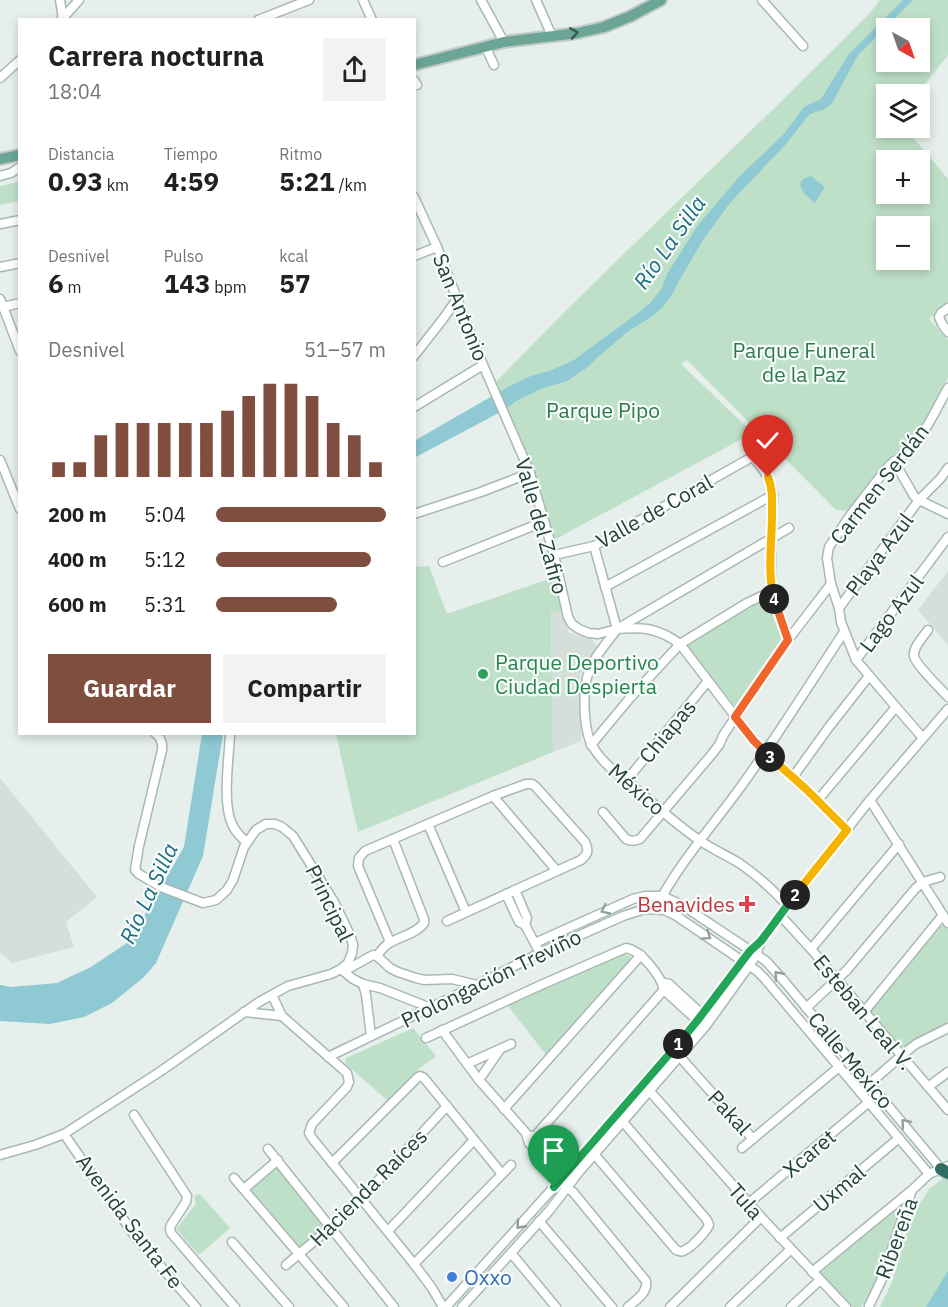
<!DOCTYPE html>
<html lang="es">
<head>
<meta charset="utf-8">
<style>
  body { margin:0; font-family:"IBM Plex Sans",sans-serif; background:#f2f2f2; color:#202124; height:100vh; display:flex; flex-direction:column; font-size:22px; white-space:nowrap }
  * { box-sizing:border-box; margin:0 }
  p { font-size:20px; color:#757577 }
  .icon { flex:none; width:33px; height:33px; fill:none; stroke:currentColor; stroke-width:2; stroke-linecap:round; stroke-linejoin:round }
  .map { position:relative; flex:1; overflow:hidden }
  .details { position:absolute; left:18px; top:18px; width:398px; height:717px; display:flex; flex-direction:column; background:#fff; border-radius:0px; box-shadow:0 3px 9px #0003 }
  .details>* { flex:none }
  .needle { width:39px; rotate:140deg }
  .fabs { position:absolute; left:876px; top:18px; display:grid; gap:12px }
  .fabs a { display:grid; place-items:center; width:54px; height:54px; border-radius:0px; background:#fff; box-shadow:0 3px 9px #0003; font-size:30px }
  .pin { position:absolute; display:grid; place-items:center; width:51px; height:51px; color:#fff; margin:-62px -26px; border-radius:50% 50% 50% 0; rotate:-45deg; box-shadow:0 0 6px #0007 }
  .pin .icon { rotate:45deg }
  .km { position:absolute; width:30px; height:30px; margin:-15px; border-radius:50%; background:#222; color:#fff; font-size:16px; line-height:30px; text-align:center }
  .round { display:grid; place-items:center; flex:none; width:63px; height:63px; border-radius:0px; background:#f2f2f2 }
  .summary { display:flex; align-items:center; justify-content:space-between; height:102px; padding:0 30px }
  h1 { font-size:27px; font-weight:700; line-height:45px }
  .metrics { display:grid; grid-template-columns:repeat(3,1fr); gap:9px; height:102px; padding:6px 30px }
  .metrics div { display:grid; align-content:center }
  .metrics b { font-size:26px; font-weight:700 }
  .metrics small { font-size:16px; font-weight:400 }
  .metrics p { font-size:16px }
  .chart { height:168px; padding:12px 30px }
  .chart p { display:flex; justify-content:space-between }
  .chart svg { width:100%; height:108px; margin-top:6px; stroke:#7f4e3f; stroke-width:6 }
  .cta { display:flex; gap:12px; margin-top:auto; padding:12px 30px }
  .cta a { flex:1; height:69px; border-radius:0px; background:#7f4e3f; color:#fff; font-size:24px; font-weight:700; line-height:69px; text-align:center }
  .cta a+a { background:#f2f2f2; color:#202124 }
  ul { padding:0 30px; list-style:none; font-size:20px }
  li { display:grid; grid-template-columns:96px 72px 1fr; align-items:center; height:45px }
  li i { height:15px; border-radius:8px; background:#7f4e3f }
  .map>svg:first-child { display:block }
  .built { fill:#d4dfda }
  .green { fill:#bfe0c8; fill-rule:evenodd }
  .water { fill:#8ec9d4 }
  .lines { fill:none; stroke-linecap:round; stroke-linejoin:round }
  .minor-casing { stroke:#a8b8b2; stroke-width:11 }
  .major-casing { stroke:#c2cac8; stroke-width:14 }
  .highway-casing { stroke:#c2cac8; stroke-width:15 }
  .minor { stroke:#fff; stroke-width:8 }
  .major { stroke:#6aa596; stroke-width:10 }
  .highway { stroke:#2f6f62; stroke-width:12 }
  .oneway { stroke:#365b51 }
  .oneway2 { stroke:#92a09c }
  .split-1-casing { stroke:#fff; stroke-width:12 }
  .split-2-casing { stroke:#fff; stroke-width:12 }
  .split-3-casing { stroke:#fff; stroke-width:12 }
  .split-4-casing { stroke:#fff; stroke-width:12 }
  .split-5-casing { stroke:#fff; stroke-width:12 }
  .split-1 { stroke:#22a559; stroke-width:8 }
  .split-2 { stroke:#22a559; stroke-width:8 }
  .split-3 { stroke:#f5b400; stroke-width:8 }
  .split-4 { stroke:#f0652b; stroke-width:8 }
  .split-5 { stroke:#f5b400; stroke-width:8 }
  .leisure-dot { fill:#2e9e5b; stroke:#f7fbf9; stroke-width:2 }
  .health-dot { fill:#e0444e; stroke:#f7fbf9; stroke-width:2 }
  .shop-dot { fill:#3f7fe0; stroke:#f7fbf9; stroke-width:2 }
  .labels { text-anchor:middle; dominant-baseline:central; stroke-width:4.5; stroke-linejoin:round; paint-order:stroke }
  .street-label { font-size:21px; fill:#24423a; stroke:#f7fbf9 }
  .park-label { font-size:21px; fill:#2d7a4b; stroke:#f7fbf9 }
  .leisure-label { font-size:21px; fill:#27864d; stroke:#f7fbf9; text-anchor:start }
  .health-label { font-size:21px; fill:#be3a42; stroke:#f7fbf9; text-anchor:end }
  .shop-label { font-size:21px; fill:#366cbe; stroke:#f7fbf9; text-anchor:start }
  .water-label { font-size:22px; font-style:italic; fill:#1c6f80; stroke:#f7fbf9 }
</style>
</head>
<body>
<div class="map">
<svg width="948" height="1307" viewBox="0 0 948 1307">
  <rect width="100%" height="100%" fill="#e6efeb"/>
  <g class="built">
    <polygon points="948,571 948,645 918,610"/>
    <polygon points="551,610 562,612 569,633 591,638 600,650 580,674 581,741 553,752"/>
    <polygon points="0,778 97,897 66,922 74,947 12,963 0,953"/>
  </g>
  <g class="green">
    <path d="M880,0H948V55L917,94H886V128H905L948,179V303L929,319L948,340V378L914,442L887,461L852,511L836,510L687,360L681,364L753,433L550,542L526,465L493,385C615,258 746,139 869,14ZM886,28H920V62H886ZM886,160H920V194H886ZM886,226H920V260H886Z"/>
    <polygon points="19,182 19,201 0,205 0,186"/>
    <polygon points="429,566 447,614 555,577 562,612 551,611 553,752 358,832 336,734 414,734 414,567"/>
    <polygon points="771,596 783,644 737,709 685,644"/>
    <polygon points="944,923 948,929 948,1026 903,1051 870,1012"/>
    <polygon points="624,954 631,956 630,962 547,1056 508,1006"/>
    <polygon points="413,1028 436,1056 420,1068 388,1101 345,1063 346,1058"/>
    <polygon points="277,1167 325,1226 299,1249 249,1192"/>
    <polygon points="948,1175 948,1307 880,1307 893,1280 906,1235 920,1204 929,1189"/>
    <polygon points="200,1194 230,1228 199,1255 176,1229 196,1204 194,1196"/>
    <polygon points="891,1212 897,1213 900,1220 873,1292 861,1307 852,1307 820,1273"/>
  </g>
  <g class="water">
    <path d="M903,0H913L858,55L832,103C824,113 817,109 808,116L786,144L730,203L703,240L679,281L672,295L662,308L648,319L627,332L597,358L588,367L567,381L541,389L516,401L506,409L414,458V441L508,387L531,376L552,370L574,360L642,310L651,302L662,288L667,274L698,225L740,176L783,135L804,107L821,99L849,54Z"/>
    <path d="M811,176L825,187L815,203C805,195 790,181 811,176Z"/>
    <polygon points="202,734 223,734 203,856 156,963 144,977 112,1003 84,1017 50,1024 0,1021 0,985 11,987 57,983 91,967 130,941 184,847"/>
    <polygon points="948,1271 948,1307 926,1307"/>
  </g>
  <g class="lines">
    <g class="minor-casing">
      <g id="minor">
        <polyline points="60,0 63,19"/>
        <polyline points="363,0 372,20"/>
        <polyline points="481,0 504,42"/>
        <polyline points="536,0 552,36"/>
        <polyline points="762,0 803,46"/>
        <polyline points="61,20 79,0"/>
        <polyline points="258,20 309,0"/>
        <polyline points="485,46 494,65"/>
        <polyline points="0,78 20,60"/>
        <polyline points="414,80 417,85"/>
        <polyline points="0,176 11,173 20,167"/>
        <polyline points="414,197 437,247 483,365 530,473 554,555 568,617 572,624 579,629 589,633 598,634 617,629 789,528"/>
        <polyline points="0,224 20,220"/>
        <polyline points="414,256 437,247"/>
        <polyline points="0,267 20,263"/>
        <polyline points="0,299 20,351"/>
        <polyline points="3,307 20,303"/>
        <polyline points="948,308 941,313 939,317 942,324 948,332"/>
        <polyline points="414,356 443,319 457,299"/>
        <polyline points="414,407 483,365"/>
        <polyline points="0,460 20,509"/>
        <polyline points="894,461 914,496 919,500 948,514"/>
        <polyline points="414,514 481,492 530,473"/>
        <path d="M594,546L617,629C644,627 658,628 680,644L754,741L806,789L847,830"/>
        <path d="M554,555L594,546L752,457C764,467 770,479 773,495L771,567L772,591L788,640"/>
        <polyline points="443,562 543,522"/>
        <polyline points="605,587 773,495"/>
        <polyline points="839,608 919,500 940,479 948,468"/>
        <path d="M617,629C608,642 594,656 589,671C582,689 583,731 593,747C603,764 620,776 635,788C656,806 677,825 699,840C712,849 726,855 739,863C757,875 772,889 787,905"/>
        <path d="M928,630C923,637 913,647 914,656C915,664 941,689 948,697"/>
        <polyline points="856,660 948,537"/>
        <path d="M230,734C229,758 222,803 232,824C235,832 241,837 247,843"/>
        <path d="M923,738L896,707L856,660L841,622L839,608L831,584L827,558L829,547L849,517L886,469C894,460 906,455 914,445C928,429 937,407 948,388"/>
        <polyline points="591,745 630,698 680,644 747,603 772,591"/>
        <polyline points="793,777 829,727 869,676"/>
        <polyline points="626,781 708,681"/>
        <polyline points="493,796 557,871"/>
        <polyline points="818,800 896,707"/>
        <polyline points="870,800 948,923"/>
        <path d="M603,812L626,839C631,842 635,841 640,839L712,754L719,745L724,734L788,640L831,584"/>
        <polyline points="428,824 466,912"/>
        <polyline points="515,890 527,918 525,925"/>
        <polyline points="506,894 519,922 525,925 540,953"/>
        <path d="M656,908C677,866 709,830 737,792C775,740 809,685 844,632"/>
        <polyline points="780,915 811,949 948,1110"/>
        <path d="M390,942L358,866L359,858L365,851L493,796L526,784H532L536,787L585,842C589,850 588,854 581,860L447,921"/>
        <polyline points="535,943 633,899 645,896 662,896 682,905 766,961 784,981 941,1169"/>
        <polyline points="811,949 899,844"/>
        <path d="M377,956C381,950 385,945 391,942C402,936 417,933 424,923V919L393,839"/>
        <polyline points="341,969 353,979 363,984 380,988 431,1008"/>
        <polyline points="346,970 373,955 377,956 390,968 398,972 416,978 424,980 452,979 477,985"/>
        <polyline points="665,983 669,984 705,1017"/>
        <polyline points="363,984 366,995 371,1036"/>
        <polyline points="272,995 282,1016 347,1073 349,1082 347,1087 312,1124 309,1133 312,1138 414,1264 432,1288 443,1307"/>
        <polyline points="806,1008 847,970 915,889 923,882 940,877"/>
        <polyline points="244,1012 282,1016"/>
        <polyline points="864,1012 943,915"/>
        <path d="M442,1030L479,1080L526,1133L529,1143L567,1188L573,1192L646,1281C648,1293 636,1300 628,1307"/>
        <path d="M426,1038L541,985L626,948C641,950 661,976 664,990L701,1024"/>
        <polyline points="328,1057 477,985 540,953 623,916 645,909 664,910 675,915 757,971 765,979 929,1174"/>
        <polyline points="680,1057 753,1139"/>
        <polyline points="467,1064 511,1044"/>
        <polyline points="479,1080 499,1051"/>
        <polyline points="928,1087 948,1072"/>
        <polyline points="647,1088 761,1217 846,1307"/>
        <polyline points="860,1092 901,1056 916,1044 948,1028"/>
        <polyline points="504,1109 641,955"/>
        <polyline points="134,1115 187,1196 186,1202 171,1225 170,1229 171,1233 235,1307"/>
        <polyline points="64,1134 137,1239 196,1307"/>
        <path d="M532,1136C544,1142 561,1166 569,1177"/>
        <polyline points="529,1143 669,984"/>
        <polyline points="742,1148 839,1067"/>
        <polyline points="268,1149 394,1307"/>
        <path d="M0,1155L35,1145L64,1134L161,1071L259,1002L288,986L331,974L341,969L348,963L352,953L353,945L350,935L334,902L293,836L282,827L275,824H266L256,830L244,847L233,880L227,890L216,900L203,903L161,887L139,874L135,870L139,846L162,750C163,743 161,738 156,734"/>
        <path d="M595,1155L676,1250C680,1251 681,1253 685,1250C692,1247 706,1232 709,1225L707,1220L623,1122"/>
        <polyline points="332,1163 417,1078 420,1076 424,1078 502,1174"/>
        <polyline points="234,1178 344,1307"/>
        <polyline points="244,1189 278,1160"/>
        <polyline points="749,1203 869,1102"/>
        <polyline points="539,1221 612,1307"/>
        <polyline points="388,1231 474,1140"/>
        <polyline points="780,1238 899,1138"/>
        <polyline points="232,1242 289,1307"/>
        <polyline points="511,1253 556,1307"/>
        <polyline points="414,1264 511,1165"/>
        <polyline points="286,1265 331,1227 361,1199 447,1106"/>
        <polyline points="812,1272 912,1190"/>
        <polyline points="869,1306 881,1281 912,1190 929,1174 948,1166"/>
        <polyline points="446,1307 554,1187 697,1021 744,958"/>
        <polyline points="462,1307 549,1211 579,1172 705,1027 749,966 756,955 761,941 787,905 870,800 948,709"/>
        <polyline points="670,1307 761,1217"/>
        <polyline points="730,1307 791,1249"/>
        <polyline points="791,1307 820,1280"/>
      </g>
    </g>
    <g class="major-casing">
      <g id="major">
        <polyline points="414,65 504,42 578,33 604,27 631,16 661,0"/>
        <polyline points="0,159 20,155"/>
      </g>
    </g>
    <g class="highway-casing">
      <polyline id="highway" points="941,1169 948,1173"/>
    </g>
    <use href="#minor" class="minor"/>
    <use href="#major" class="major"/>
    <use href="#highway" class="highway"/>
  </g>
  <defs><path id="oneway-chevron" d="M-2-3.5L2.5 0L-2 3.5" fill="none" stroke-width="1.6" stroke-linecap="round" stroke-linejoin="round" transform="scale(1.5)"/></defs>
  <use class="oneway" href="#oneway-chevron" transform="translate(574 33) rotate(-9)"/>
  <g class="oneway2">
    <use href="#oneway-chevron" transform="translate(605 910) rotate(155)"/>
    <use href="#oneway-chevron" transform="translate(707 936) rotate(35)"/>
    <use href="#oneway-chevron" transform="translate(778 975) rotate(-132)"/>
    <use href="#oneway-chevron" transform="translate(905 1123) rotate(-130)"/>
    <use href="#oneway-chevron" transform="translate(520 1225) rotate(132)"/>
  </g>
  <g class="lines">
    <g class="split-1-casing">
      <polyline id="split-1" points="554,1187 678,1044"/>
    </g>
    <g class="split-2-casing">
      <polyline id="split-2" points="678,1044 697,1021 750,951 761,941 795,895"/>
    </g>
    <g class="split-3-casing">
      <polyline id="split-3" points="770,757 806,789 847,830 795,895"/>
    </g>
    <g class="split-4-casing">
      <polyline id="split-4" points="770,757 754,741 735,717 788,640 774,599"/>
    </g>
    <g class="split-5-casing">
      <path id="split-5" d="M768,477C773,489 772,501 772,514C772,542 767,572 774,599"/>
    </g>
    <use href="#split-1" class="split-1"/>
    <use href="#split-2" class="split-2"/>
    <use href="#split-3" class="split-3"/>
    <use href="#split-4" class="split-4"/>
    <use href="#split-5" class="split-5"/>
  </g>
  <circle class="leisure-dot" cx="483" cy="674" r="6"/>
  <path class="health-dot" d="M744 895h6v6h6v6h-6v6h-6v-6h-6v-6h6z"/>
  <circle class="shop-dot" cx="452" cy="1277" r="6"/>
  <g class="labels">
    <g class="street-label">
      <text transform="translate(461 307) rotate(68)">San Antonio</text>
      <text transform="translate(879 484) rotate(-52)">Carmen Serdán</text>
      <text transform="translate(654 511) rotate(-29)">Valle de Coral</text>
      <text transform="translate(542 526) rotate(74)">Valle del Zafiro</text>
      <text transform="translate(879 554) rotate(-53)">Playa Azul</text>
      <text transform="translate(891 613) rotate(-53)">Lago Azul</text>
      <text transform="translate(667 731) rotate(-50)">Chiapas</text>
      <text transform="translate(637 789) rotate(41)">México</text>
      <text transform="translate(330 903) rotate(64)">Principal</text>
      <text transform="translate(491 978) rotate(-26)">Prolongación Treviño</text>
      <text transform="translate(864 1012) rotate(50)">Esteban Leal V.</text>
      <text transform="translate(851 1060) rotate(50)">Calle Mexico</text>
      <text transform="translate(730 1112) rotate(47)">Pakal</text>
      <text transform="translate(809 1153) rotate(-40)">Xcaret</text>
      <text transform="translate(368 1187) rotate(-45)">Hacienda Raíces</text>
      <text transform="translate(839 1188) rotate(-40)">Uxmal</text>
      <text transform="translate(746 1201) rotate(49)">Tula</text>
      <text transform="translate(130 1221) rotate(53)">Avenida Santa Fe</text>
      <text transform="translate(896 1238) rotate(-70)">Ribereña</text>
    </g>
    <g class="park-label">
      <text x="804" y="350">Parque Funeral<tspan x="804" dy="24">de la Paz</tspan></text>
      <text x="603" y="410">Parque Pipo</text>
    </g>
    <g class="leisure-label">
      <text x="495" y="662">Parque Deportivo<tspan x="495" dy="24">Ciudad Despierta</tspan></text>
    </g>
    <g class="health-label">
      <text x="735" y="904">Benavides</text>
    </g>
    <g class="shop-label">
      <text x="464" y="1277">Oxxo</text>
    </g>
    <g class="water-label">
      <text transform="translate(669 242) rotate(-55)">Río La Silla</text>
      <text transform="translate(148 893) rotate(-65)">Río La Silla</text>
    </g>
  </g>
</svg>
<div class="fabs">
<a><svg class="needle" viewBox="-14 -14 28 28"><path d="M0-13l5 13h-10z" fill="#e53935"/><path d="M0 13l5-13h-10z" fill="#757577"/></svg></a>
<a><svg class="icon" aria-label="layers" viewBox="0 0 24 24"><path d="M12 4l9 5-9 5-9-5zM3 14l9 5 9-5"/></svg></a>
<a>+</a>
<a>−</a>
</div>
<div class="pin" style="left:554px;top:1187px;background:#1e9e55"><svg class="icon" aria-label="arrive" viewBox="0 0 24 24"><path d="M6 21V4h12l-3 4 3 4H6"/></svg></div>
<div class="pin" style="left:768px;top:477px;background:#d93025"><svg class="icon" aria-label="check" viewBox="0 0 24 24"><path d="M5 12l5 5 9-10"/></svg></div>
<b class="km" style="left:678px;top:1044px">1</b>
<b class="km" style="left:795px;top:895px">2</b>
<b class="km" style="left:770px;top:757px">3</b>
<b class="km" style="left:774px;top:599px">4</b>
<section class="details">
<div class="summary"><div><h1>Carrera nocturna</h1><p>18:04</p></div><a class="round"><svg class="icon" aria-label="share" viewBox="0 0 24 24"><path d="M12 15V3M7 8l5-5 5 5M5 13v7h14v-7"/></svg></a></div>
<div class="metrics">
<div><p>Distancia</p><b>0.93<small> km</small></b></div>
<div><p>Tiempo</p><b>4:59</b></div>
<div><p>Ritmo</p><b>5:21<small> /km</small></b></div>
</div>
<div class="metrics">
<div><p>Desnivel</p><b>6<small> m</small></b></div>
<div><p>Pulso</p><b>143<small> bpm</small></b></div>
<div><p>kcal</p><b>57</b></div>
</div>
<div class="chart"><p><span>Desnivel</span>51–57 m</p>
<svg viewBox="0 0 160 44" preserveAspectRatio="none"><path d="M5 44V38M15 44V38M25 44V27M35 44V22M45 44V22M55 44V22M65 44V22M75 44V22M85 44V17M95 44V11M105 44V6M115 44V6M125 44V11M135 44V22M145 44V27M155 44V38"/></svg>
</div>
<ul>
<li><b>200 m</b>5:04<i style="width:100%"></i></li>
<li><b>400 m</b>5:12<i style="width:91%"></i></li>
<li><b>600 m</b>5:31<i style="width:71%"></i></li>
</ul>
<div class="cta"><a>Guardar</a><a>Compartir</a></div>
</section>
</div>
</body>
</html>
